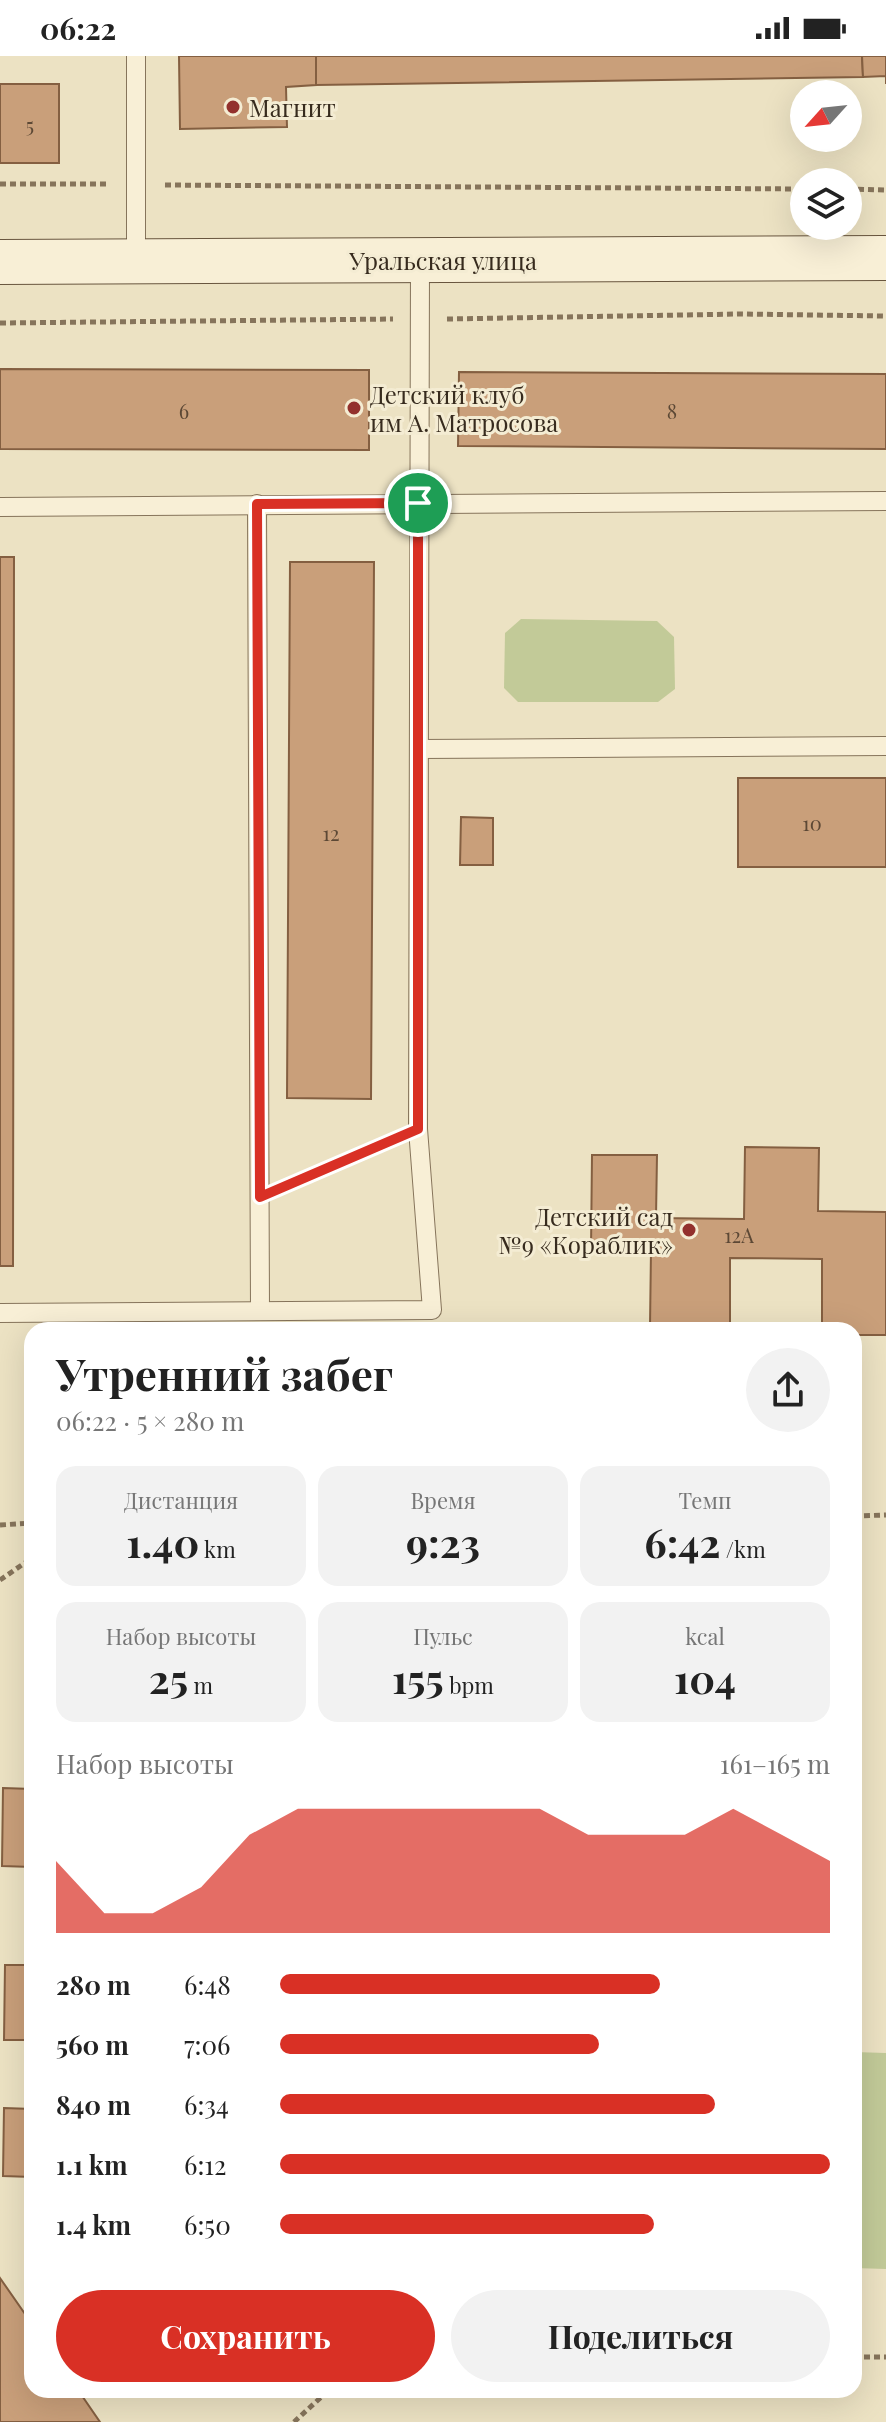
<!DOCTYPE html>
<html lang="ru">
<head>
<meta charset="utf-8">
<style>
  body { margin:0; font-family:"Playfair Display",serif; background:#f2f2f2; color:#222; height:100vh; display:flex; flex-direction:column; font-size:30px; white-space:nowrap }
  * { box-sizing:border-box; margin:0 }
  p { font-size:26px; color:#767676 }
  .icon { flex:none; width:44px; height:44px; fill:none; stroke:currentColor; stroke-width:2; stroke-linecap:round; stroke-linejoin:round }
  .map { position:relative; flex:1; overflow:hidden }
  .details { position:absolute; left:24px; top:1266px; width:838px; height:1076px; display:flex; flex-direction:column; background:#fff; border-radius:24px; box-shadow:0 8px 32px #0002 }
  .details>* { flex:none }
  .needle { width:52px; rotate:243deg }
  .tools { position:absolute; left:790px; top:24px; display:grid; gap:16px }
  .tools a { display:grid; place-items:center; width:72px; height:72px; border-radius:50%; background:#fff; box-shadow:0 8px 32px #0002; font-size:40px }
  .pin { position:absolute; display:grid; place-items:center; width:68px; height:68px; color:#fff; margin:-34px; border:4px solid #fff; border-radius:50%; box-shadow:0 2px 8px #0007 }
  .round { display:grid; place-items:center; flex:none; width:84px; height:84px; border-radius:42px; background:#f2f2f2 }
  .head { display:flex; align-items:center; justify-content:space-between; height:136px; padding:0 32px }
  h1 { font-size:44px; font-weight:700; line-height:60px }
  .figures { display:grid; grid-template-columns:repeat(3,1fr); gap:12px; height:136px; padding:8px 32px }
  .figures div { display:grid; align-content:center; border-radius:20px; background:#f2f2f2; text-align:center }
  .figures b { font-size:40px; font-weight:700 }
  .figures small { font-size:22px; font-weight:400 }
  .figures p { font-size:22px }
  .chart { height:224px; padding:16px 32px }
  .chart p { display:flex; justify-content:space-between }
  .chart svg { width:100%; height:144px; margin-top:8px; fill:#d93025; opacity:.7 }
  .button { display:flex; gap:16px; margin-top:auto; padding:16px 32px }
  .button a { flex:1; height:92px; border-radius:48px; background:#d93025; color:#fff; font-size:32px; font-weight:700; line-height:92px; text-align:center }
  .button a+a { background:#f2f2f2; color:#222 }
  ul { padding:0 32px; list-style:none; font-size:26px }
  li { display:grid; grid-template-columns:128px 96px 1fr; align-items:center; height:60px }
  li i { height:20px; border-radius:10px; background:#d93025 }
  .status { display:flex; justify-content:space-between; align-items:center; height:56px; padding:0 40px; background:#fff; direction:ltr }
  .status svg { height:22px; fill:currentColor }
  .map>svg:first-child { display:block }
  .green { fill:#c2ca98 }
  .building { fill:#c99f7a; stroke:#845f41; stroke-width:2 }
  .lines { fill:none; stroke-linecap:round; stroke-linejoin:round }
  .lane-casing { stroke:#86745b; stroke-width:20 }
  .secondary-casing { stroke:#68553e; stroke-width:46 }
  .path { stroke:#86745b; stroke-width:5; stroke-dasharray:6 4; stroke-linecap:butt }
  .lane { stroke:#f8efd6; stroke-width:18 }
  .secondary { stroke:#f8efd6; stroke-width:44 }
  .route-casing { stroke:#fff; stroke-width:16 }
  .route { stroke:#d93025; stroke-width:10 }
  .poi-dot { fill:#93312d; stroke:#f4ecd3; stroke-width:3 }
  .labels { text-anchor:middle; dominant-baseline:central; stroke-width:6; stroke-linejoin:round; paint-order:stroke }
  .number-label { font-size:20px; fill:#5c4835 }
  .poi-label { font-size:24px; fill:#372b1e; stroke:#f4ecd3; text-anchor:start }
  .street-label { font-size:24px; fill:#372b1e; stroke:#f4ecd3 }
</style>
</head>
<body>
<div class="status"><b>06:22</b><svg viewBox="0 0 49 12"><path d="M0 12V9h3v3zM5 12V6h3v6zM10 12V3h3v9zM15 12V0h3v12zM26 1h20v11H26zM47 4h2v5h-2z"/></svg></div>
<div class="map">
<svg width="886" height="2366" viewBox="0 0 886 2366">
  <rect width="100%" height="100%" fill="#ece2c3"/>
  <g class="green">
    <polygon points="521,563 657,565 674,581 675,633 658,646 518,646 504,632 505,577"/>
    <polygon points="854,1996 886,1997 886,2213 854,2212"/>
  </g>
  <g class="building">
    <polygon points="179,0 316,0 316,29 286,31 287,71 180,73"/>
    <polygon points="316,0 862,0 863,21 316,29"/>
    <polygon points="862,0 886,0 886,28 886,20 863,21"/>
    <rect x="0" y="28" width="59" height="79"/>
    <polygon points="0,313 369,314 369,394 0,393"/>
    <polygon points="459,316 886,318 886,393 458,390"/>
    <polygon points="0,501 14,501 13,1210 0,1210"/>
    <polygon points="290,506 374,506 371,1043 287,1042"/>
    <rect x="738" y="722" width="148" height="89"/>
    <polygon points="461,761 493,762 493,809 460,809"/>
    <polygon points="745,1091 819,1092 818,1155 886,1156 886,1279 854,1279 854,1274 822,1274 822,1203 730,1202 730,1271 650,1271 651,1194 591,1194 592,1099 657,1099 656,1162 744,1163"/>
    <polygon points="3,1732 32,1733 32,1811 2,1810"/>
    <polygon points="5,1909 32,1909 32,1984 4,1984"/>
    <polygon points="4,2052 32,2053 32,2121 3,2120"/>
    <polygon points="0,2222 32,2268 32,2334 78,2334 100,2366 0,2366"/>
  </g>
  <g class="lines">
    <g class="lane-casing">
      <g id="lane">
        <polyline points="136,205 136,0"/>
        <polyline points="257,448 260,1255"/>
        <polyline points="0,451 886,445"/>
        <polyline points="419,693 886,690"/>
        <polyline points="0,1257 432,1254 418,1073 420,204"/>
      </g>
    </g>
    <g class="secondary-casing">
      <polyline id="secondary" points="0,206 886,202"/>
    </g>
    <g class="path">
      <polyline points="0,128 107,128"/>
      <polyline points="165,129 804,133"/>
      <polyline points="848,133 886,134"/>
      <polyline points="447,263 740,258 886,260"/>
      <polyline points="0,267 393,263"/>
      <polyline points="286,1129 391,1084"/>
      <polyline points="854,1460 886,1459"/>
      <polyline points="0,1469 32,1467"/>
      <polyline points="0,1524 32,1502"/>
      <polyline points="854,2301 886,2301"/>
      <polyline points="294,2366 329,2334"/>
    </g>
    <use href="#lane" class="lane"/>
    <use href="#secondary" class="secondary"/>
  </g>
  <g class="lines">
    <g class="route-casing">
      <polygon id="route" points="418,447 418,1073 260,1141 257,448"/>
    </g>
    <use href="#route" class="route"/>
  </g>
  <g class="poi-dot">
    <circle cx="233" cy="51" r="8"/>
    <circle cx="354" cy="352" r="8"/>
    <circle cx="689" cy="1174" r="8"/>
  </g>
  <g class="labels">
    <g class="number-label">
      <text x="30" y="68">5</text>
      <text x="184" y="354">6</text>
      <text x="672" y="354">8</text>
      <text x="812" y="766">10</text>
      <text x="331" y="776">12</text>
      <text x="739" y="1178">12А</text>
    </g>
    <g class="poi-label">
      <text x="249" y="51">Магнит</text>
      <text x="370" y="338">Детский клуб<tspan x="370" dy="28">им А. Матросова</tspan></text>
      <text x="673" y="1160" text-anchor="end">Детский сад<tspan x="673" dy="28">№9 «Кораблик»</tspan></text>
    </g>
    <g class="street-label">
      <text x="443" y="204">Уральская улица</text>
    </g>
  </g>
</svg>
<div class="tools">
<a><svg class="needle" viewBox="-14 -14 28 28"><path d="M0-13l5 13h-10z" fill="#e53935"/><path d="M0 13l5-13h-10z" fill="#767676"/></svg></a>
<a><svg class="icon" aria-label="layers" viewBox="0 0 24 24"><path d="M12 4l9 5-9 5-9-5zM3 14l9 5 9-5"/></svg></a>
</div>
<div class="pin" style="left:418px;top:447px;background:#1e9e55"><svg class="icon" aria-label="arrive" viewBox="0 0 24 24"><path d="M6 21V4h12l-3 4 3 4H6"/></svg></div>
<section class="details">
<div class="head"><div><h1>Утренний забег</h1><p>06:22 · 5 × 280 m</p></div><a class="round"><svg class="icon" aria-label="share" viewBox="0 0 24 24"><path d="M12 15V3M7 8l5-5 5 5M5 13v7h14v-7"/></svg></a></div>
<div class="figures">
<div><p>Дистанция</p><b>1.40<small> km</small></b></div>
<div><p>Время</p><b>9:23</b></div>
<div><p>Темп</p><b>6:42<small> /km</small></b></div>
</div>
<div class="figures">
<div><p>Набор высоты</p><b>25<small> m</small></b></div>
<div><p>Пульс</p><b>155<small> bpm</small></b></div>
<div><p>kcal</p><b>104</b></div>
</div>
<div class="chart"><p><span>Набор высоты</span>161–165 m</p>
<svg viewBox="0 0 160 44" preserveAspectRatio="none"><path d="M0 44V22L10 38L20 38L30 30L40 14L50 6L60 6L70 6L80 6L90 6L100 6L110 14L120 14L130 14L140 6L150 14L160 22V44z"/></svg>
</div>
<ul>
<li><b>280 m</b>6:48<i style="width:69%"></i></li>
<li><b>560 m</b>7:06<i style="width:58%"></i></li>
<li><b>840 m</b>6:34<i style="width:79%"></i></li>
<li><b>1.1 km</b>6:12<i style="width:100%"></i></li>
<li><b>1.4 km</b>6:50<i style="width:68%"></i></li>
</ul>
<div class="button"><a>Сохранить</a><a>Поделиться</a></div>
</section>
</div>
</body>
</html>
